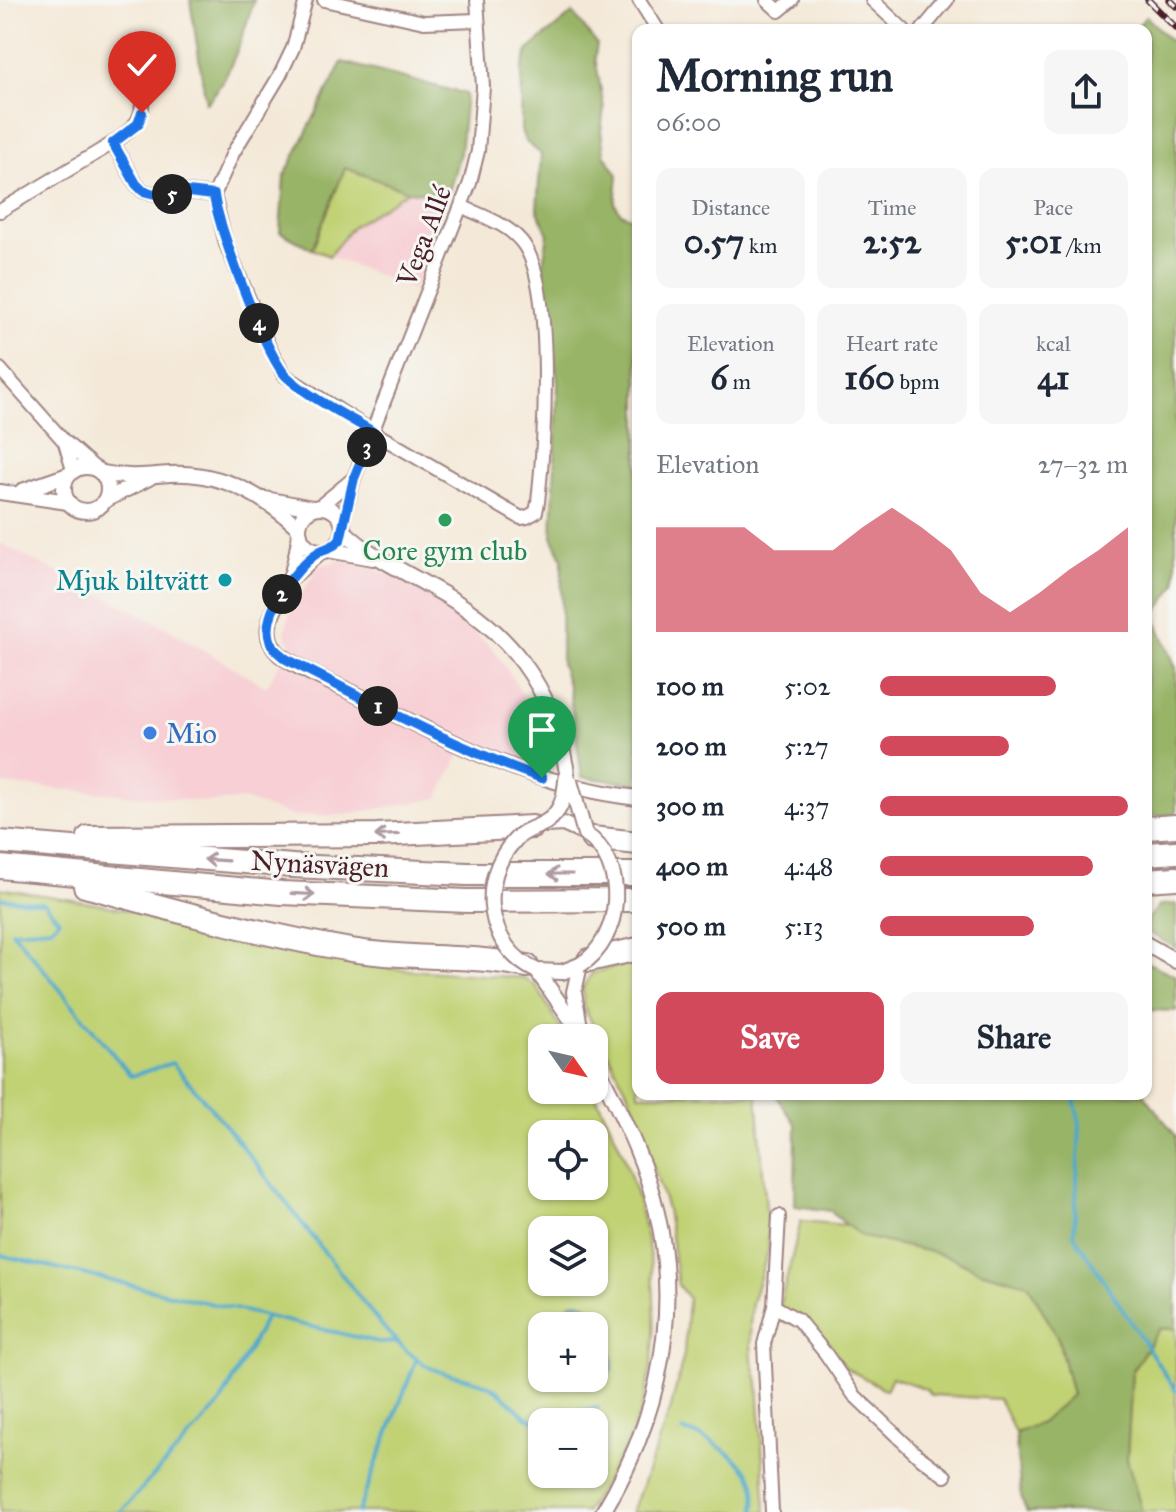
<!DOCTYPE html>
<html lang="en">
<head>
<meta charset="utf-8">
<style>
  body { margin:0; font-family:"IM FELL Great Primer",serif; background:#f6f6f7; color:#1f2937; height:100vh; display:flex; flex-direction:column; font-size:30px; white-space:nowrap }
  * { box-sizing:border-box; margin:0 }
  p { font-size:26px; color:#747a83 }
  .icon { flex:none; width:44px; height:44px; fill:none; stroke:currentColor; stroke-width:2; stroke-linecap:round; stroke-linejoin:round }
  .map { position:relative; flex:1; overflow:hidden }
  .drawer { position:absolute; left:632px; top:24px; width:520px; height:1076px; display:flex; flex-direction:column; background:#fff; border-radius:16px; box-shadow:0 2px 6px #0004 }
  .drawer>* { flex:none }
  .needle { width:52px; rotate:124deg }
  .fabs { position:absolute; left:528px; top:1024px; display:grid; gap:16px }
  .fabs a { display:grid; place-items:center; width:80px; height:80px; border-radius:16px; background:#fff; box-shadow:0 2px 6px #0004; font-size:40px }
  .pin { position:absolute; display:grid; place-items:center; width:68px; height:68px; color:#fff; margin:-82px -34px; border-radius:50% 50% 50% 0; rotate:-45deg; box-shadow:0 0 8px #0007 }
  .pin .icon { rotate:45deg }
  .km { position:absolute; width:40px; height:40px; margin:-20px; border-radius:50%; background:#222; color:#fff; font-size:22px; line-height:40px; text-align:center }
  .round { display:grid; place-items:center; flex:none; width:84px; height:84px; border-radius:16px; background:#f6f6f7 }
  .summary { display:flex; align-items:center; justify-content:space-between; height:136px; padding:0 24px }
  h1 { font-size:44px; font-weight:700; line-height:60px }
  .metrics { display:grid; grid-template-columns:repeat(3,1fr); gap:12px; height:136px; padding:8px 24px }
  .metrics div { display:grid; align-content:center; border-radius:16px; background:#f6f6f7; text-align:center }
  .metrics b { font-size:34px; font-weight:700 }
  .metrics small { font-size:22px; font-weight:400 }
  .metrics p { font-size:22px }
  .chart { height:224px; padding:16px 24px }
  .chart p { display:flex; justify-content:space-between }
  .chart svg { width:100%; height:144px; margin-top:8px; fill:#d1495b; opacity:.7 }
  .cta { display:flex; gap:16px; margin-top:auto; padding:16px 24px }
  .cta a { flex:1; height:92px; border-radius:16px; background:#d1495b; color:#fff; font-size:32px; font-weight:700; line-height:92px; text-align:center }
  .cta a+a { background:#f6f6f7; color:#1f2937 }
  ul { padding:0 24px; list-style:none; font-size:26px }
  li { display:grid; grid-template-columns:128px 96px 1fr; align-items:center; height:60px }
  li i { height:20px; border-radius:10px; background:#d1495b }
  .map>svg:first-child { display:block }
  .built { fill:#f7cfd4 }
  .green { fill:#c1d275; stroke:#867850; stroke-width:2; fill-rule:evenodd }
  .forest { fill:#98b466; stroke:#716a48; stroke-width:2 }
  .water { fill:#49a8c8; stroke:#4a647a; stroke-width:2 }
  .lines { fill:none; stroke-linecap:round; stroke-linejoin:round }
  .stream { stroke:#49a8c8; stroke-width:4 }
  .minor-casing { stroke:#9f8482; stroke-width:16 }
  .tertiary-casing { stroke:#9f8482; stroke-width:18 }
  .motorway-casing { stroke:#9f8482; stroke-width:26 }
  .minor { stroke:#fff; stroke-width:12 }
  .tertiary { stroke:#fff; stroke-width:14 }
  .motorway { stroke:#fff; stroke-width:22 }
  .rail-casing { stroke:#4a1f2b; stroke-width:7 }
  .rail { stroke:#f6f6f2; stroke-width:4; stroke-dasharray:12; stroke-linecap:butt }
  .tertiary-bridge-casing { stroke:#9f8482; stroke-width:18; stroke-linecap:butt }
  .tertiary-bridge { stroke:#fff; stroke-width:14 }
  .oneway { stroke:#ae9aa0 }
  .route-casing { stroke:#fff; stroke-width:16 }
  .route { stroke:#1a73e8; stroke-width:10 }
  .leisure-dot { fill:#2e9e5b; stroke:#f6f6f2; stroke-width:3 }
  .culture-dot { fill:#0f9aa8; stroke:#f6f6f2; stroke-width:3 }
  .shop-dot { fill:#3f7fe0; stroke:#f6f6f2; stroke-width:3 }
  .labels { text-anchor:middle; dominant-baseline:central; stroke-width:6; stroke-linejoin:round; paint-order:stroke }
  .street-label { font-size:28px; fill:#4a1f2b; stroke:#f6f6f2 }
  .leisure-label { font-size:28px; fill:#27864d; stroke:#f6f6f2 }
  .culture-label { font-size:28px; fill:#0d838f; stroke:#f6f6f2; text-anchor:end }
  .shop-label { font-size:28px; fill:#366cbe; stroke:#f6f6f2; text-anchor:start }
</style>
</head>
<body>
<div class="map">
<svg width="1176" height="1512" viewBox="0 0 1176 1512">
  <rect width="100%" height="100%" fill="#f6f6f2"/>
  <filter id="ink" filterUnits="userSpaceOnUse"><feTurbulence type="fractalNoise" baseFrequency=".0125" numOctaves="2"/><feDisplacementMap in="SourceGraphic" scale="16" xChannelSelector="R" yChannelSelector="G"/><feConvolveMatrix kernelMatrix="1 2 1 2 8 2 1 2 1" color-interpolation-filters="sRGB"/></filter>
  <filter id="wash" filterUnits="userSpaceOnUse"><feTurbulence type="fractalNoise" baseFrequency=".006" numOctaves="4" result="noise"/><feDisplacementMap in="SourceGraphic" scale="32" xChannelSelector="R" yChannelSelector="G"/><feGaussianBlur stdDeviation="1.8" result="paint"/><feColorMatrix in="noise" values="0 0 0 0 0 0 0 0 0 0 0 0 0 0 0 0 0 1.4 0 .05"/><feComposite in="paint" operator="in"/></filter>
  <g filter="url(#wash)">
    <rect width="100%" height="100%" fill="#f4e9d8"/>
    <g class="built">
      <polygon points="408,191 448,195 413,289 329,256 353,226"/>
      <polygon points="0,543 165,627 266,687 291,644 285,633 289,615 318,567 342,559 389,574 445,606 495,651 536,715 538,766 468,738 438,798 344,815 292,816 245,800 210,802 0,784"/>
    </g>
    <g class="green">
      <polygon points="345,168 408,191 353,226 329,256 312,249"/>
      <path d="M0,888L103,905L395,969L524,978L537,987L566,1038H542V1090H593C604,1114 618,1138 626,1162C657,1251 670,1357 627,1443C615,1467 600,1489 586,1512H0ZM542,1134H594V1186H542ZM542,1230H594V1282H542ZM542,1326H594V1378H542ZM542,1422H594V1474H542Z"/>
      <polygon points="638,961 638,1094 757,1094 769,1248 752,1303 750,1326 752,1360 758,1382 766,1512 632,1512 671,1408 684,1354 688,1298 678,1285 667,1209 632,1101 583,1005 583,987 592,973"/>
      <polygon points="801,1221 846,1225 864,1237 927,1251 953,1258 980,1271 1028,1284 1058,1338 1072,1395 1041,1423 1015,1433 999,1399 931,1395 926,1389 892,1377 886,1390 846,1368 825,1339 794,1323 776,1320"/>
      <polygon points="1176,1328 1176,1512 1142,1512 1127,1459 1132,1371 1159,1329"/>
    </g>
    <g class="forest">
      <path d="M190,0H254C244,32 230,80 206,103Z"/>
      <polygon points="573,13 597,44 595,57 604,108 601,131 604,154 618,175 615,204 621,213 638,221 638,784 582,777 569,688 561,663 562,558 552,537 558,383 543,264 548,234 537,209 541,154 525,141 521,130 522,69 528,50"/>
      <polygon points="1146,16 1176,47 1176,584 1154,616 1176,668 1176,814 1146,816 1146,30 1135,30"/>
      <polygon points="342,62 466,94 460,153 448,195 408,191 345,168 312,249 280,232 284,177"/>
      <polygon points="1176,904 1176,948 1146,931 1148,919 1160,905"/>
      <polygon points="1146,962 1176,976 1176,1011 1148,1010 1146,1020"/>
      <polygon points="775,1094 1144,1094 1176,1136 1176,1328 1159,1329 1132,1371 1127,1459 1142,1512 1026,1512 1021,1496 1015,1433 1041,1423 1072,1395 1058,1338 1028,1284 980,1271 953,1258 927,1251 863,1237 846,1225 831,1211 795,1206 796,1125"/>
    </g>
    <path class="water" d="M577,1301C602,1307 613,1346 613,1369L603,1379L594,1378V1326H573L566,1312L570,1304Z"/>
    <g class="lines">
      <g class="stream">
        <path d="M0,898L44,903L59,920L51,928L12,931L131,1076L172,1063C232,1129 285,1203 340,1272C365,1304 392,1345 427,1366C446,1377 471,1376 491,1387C508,1395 520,1417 533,1420C543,1422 583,1409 598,1408"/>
        <polyline points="1073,1094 1080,1124 1074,1235 1176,1391"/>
        <polyline points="0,1255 382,1343 398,1342"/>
        <path d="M683,1431C705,1435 744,1459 753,1481C757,1489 755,1502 755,1512"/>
        <polyline points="120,1512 220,1404 266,1317"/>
        <polyline points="358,1512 417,1358"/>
      </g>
    </g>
  </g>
  <g filter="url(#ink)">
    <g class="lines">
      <g class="minor-casing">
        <g id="minor">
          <path d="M306,0L293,48L280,75L233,153L214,195L226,244L269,347L284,375L373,432L521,518L527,517L536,512L538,502C544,447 556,282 521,241C507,224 482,216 463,207"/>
          <polyline points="324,0 424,22 477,20"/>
          <polyline points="639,0 658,30"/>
          <polyline points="767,0 779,11 792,0"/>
          <polyline points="872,0 904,30"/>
          <polyline points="922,30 947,0"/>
          <path d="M113,143C134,129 150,114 138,88"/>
          <polyline points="0,211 113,143 136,184 143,191 159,195 188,192 214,195"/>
          <polyline points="0,369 63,440 96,469"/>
          <polyline points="65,443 73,470"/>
          <polyline points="320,506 354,478"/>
          <polyline points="343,523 354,478 470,183 478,151 483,87 477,0"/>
          <polyline points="774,1306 798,1320 826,1354 854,1395 917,1455 945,1476"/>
          <polyline points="772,1512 764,1344 774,1306 779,1216"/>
        </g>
      </g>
      <g class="tertiary-casing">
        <g id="tertiary">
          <circle cx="86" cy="489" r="22"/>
          <path d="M102,473C129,478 144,476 170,474C220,471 264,496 299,528"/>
          <polyline points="22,491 68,475"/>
          <polyline points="0,492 68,502"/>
          <polyline points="265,499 312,508"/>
          <polyline points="105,500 149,478"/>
          <circle cx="321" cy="529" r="22"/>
          <path d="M343,530C369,556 400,569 431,587C509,629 553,685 567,773"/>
          <path d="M300,535C297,549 295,565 290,579C280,604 254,629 279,654C303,672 334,683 361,697C449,742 538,787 638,798"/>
          <polyline points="328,550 373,558"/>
          <polyline points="290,579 321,551"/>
          <polyline points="546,825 563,824 585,834"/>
          <polyline points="1146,944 1176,961"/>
          <polyline points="580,965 574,992 580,1027"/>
          <polyline points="537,971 584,1038"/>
          <polyline points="537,971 562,972 580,965"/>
          <path d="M594,1060C608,1089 624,1118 636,1148C688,1272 671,1399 603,1512"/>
        </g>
      </g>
      <g class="motorway-casing">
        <g id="motorway">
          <polyline points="1146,828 1176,826"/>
          <polyline points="89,837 377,835 532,827"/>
          <polyline points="592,838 638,843"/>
          <polyline points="0,842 293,866 467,874 638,874"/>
          <polyline points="1146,854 1176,852"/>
          <polyline points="0,867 282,893 467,901 638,900"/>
          <polyline points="1146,880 1176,878"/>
          <path d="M85,886C173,910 261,935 351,950C410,960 470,954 527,966"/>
          <polyline points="589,960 638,949"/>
        </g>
      </g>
      <use href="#minor" class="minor"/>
      <use href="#tertiary" class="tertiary"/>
      <use href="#motorway" class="motorway"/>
      <g class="rail-casing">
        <g id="rail">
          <polyline points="1148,0 1176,28"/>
          <polyline points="1170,0 1176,6"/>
        </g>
      </g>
      <use href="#rail" class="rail"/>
      <g class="tertiary-bridge-casing">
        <g id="tertiary-bridge">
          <path d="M570,781L585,834C629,862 623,939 580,965"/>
          <path d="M537,971C486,948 477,880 515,840C527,826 545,828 555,814C565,802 565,787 567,773"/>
        </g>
      </g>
      <use href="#tertiary-bridge" class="tertiary-bridge"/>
    </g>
    <defs><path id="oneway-shaft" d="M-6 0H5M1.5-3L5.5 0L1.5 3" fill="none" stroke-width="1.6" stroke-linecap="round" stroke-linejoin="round" transform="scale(2)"/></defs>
    <g class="oneway">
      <use href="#oneway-shaft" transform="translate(387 835) rotate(177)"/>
      <use href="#oneway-shaft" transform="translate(216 860) rotate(-176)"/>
      <use href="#oneway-shaft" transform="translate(560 874) rotate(180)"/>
      <use href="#oneway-shaft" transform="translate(303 894) rotate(3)"/>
    </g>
  </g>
  <g class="lines" filter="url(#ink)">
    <g class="route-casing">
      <path id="route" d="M142,113L138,124L113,143L136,184L143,191L159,195L188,192L214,195C217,225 266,356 286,376C307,396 348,417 373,432L354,478L340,540C333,548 327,547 319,552C297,565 261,613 270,640C272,649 279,653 286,659C370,701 452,747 542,778"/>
    </g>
    <use href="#route" class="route"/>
  </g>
  <circle class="leisure-dot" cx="445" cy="520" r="8"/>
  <circle class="culture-dot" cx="225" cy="580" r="8"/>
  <circle class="shop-dot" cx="150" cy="733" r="8"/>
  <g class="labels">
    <g class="street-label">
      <text transform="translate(424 236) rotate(-69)">Vega Allé</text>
      <text transform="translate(320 864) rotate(3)">Nynäsvägen</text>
    </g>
    <g class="leisure-label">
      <text x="445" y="550">Core gym club</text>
    </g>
    <g class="culture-label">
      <text x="209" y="580">Mjuk biltvätt</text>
    </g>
    <g class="shop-label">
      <text x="166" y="733">Mio</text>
    </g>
  </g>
</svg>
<div class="fabs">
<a><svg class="needle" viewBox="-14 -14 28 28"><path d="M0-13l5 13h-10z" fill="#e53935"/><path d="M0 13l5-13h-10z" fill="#747a83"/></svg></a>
<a><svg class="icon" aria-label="locate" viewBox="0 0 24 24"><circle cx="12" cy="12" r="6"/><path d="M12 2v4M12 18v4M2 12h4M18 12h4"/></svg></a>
<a><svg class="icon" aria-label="layers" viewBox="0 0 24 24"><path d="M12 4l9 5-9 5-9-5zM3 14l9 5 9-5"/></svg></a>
<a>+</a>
<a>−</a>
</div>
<div class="pin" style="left:542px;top:778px;background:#1e9e55"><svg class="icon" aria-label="arrive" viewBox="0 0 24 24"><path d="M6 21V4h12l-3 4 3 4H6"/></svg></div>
<div class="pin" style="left:142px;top:113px;background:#d93025"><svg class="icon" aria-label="check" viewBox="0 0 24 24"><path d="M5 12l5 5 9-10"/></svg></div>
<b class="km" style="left:378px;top:706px">1</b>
<b class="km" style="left:282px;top:594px">2</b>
<b class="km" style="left:367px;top:447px">3</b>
<b class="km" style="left:259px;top:323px">4</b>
<b class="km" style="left:172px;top:194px">5</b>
<section class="drawer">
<div class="summary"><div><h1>Morning run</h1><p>06:00</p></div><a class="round"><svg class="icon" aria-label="share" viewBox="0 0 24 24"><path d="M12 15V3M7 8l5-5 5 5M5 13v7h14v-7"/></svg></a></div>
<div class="metrics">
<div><p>Distance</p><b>0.57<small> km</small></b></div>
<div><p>Time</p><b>2:52</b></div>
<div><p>Pace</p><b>5:01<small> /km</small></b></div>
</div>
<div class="metrics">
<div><p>Elevation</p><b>6<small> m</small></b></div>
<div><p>Heart rate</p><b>160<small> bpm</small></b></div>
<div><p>kcal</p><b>41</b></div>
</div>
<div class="chart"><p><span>Elevation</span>27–32 m</p>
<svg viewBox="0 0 160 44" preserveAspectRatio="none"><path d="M0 44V12L10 12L20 12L30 12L40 19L50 19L60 19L70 12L80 6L90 12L100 19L110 32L120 38L130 32L140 25L150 19L160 12V44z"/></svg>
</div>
<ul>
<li><b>100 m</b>5:02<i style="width:71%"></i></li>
<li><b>200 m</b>5:27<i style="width:52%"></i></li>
<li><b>300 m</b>4:37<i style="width:100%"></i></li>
<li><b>400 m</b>4:48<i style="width:86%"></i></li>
<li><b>500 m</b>5:13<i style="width:62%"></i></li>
</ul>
<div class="cta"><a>Save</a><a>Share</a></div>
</section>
</div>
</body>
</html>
